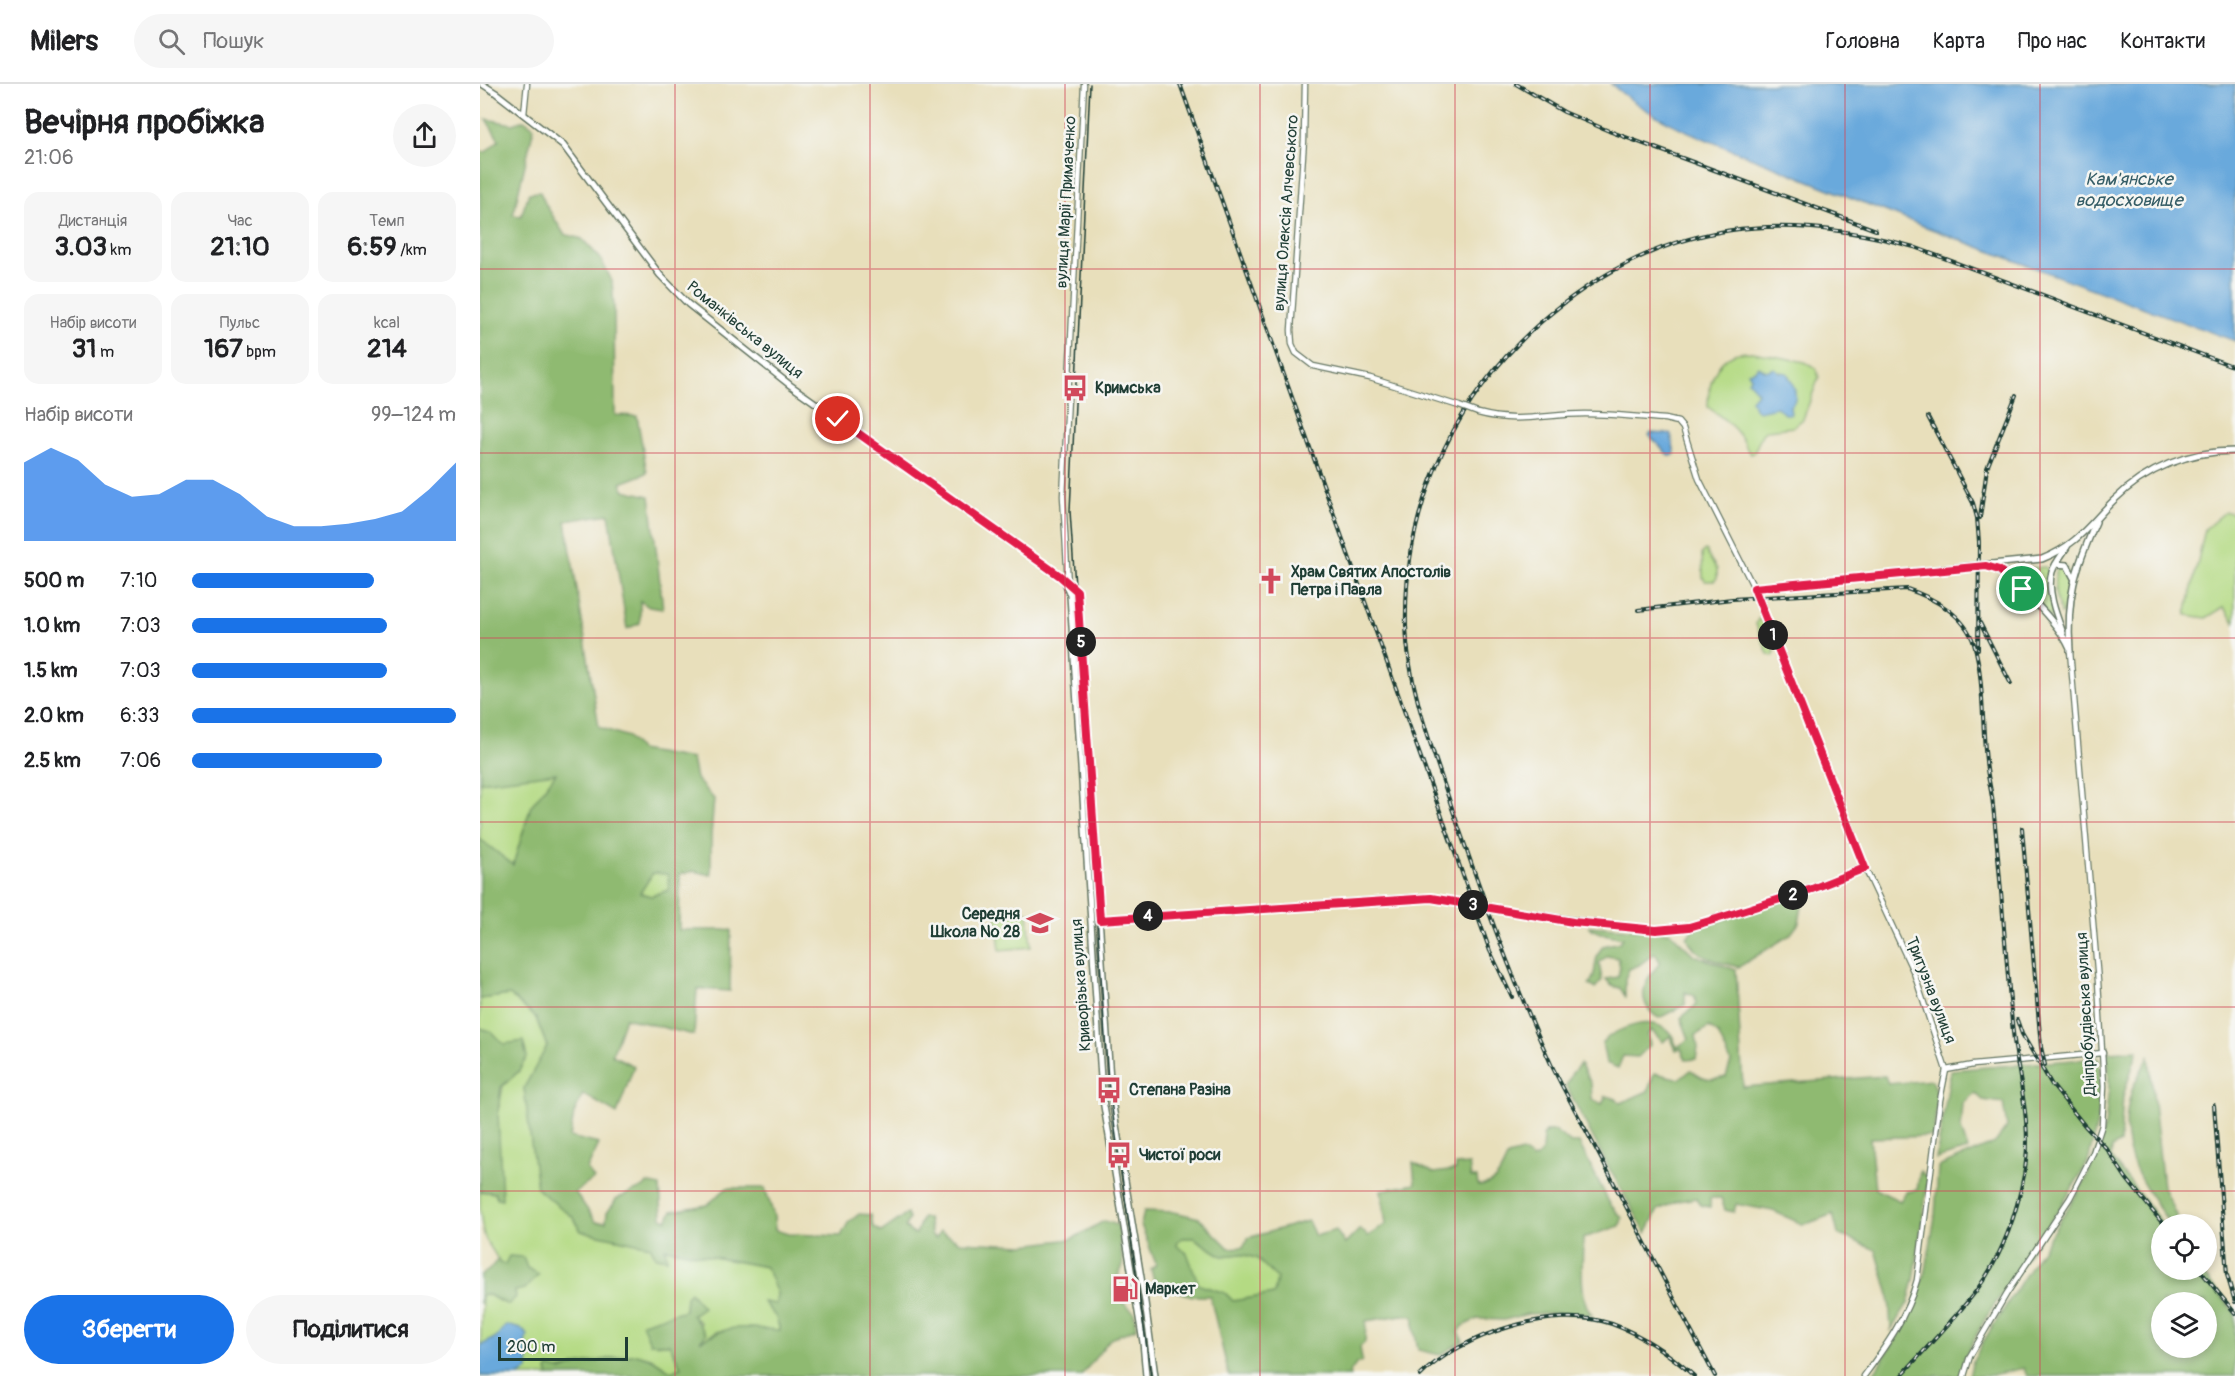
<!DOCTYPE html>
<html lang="uk">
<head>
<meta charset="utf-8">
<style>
  body { margin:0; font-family:Pangolin,sans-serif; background:#f6f6f6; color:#202124; height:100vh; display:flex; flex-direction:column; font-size:22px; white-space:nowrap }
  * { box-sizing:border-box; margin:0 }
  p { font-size:20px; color:#757577 }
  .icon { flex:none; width:33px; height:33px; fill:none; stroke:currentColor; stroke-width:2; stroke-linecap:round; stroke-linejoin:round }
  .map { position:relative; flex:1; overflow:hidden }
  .details { display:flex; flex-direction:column; background:#fff; width:480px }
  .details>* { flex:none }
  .tools { position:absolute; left:1671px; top:1130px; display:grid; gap:12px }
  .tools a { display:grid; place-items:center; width:66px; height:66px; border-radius:50%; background:#fff; box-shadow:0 3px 9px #0003; font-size:30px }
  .scale { position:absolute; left:18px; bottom:15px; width:130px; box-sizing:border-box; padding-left:6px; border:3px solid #1f3d34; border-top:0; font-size:16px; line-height:21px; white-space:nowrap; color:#1f3d34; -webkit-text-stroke:4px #f6f6f2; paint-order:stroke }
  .pin { position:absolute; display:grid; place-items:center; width:51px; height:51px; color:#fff; margin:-26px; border:3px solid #fff; border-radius:50%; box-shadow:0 2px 6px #0007 }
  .km { position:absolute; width:30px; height:30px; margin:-15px; border-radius:50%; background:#222; color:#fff; font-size:16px; line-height:30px; text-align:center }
  .round { display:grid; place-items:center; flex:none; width:63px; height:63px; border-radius:32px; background:#f6f6f6 }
  .headline { display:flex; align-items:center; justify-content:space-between; height:102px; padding:0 24px }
  h1 { font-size:33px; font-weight:700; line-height:45px }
  .figures { display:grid; grid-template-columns:repeat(3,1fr); gap:9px; height:102px; padding:6px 24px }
  .figures div { display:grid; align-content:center; border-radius:15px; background:#f6f6f6; text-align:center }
  .figures b { font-size:26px; font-weight:700 }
  .figures small { font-size:16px; font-weight:400 }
  .figures p { font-size:16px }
  .chart { height:168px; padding:12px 24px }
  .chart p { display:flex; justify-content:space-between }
  .chart svg { width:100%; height:108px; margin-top:6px; fill:#1a73e8; opacity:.7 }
  .primary-button { display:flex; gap:12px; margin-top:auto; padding:12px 24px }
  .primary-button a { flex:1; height:69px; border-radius:36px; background:#1a73e8; color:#fff; font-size:24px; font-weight:700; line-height:69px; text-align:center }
  .primary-button a+a { background:#f6f6f6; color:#202124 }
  ul { padding:0 24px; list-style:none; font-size:20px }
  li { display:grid; grid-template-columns:96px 72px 1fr; align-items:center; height:45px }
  li i { height:15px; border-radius:8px; background:#1a73e8 }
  header { display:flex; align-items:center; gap:36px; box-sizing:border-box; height:84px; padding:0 30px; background:#fff; border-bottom:2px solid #e0e0e0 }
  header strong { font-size:28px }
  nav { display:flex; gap:33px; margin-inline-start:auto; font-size:21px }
  .search { width:420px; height:54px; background:#f6f6f6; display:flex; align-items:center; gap:15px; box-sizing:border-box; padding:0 21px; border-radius:33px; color:#757577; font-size:22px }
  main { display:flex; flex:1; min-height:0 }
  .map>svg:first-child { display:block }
  .green { fill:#b4da83; stroke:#6a8c5c; stroke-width:1.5 }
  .forest { fill:#8fba71; stroke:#577c52; stroke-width:1.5; fill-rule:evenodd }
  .water { fill:#69a9dc; stroke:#447388; stroke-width:1.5 }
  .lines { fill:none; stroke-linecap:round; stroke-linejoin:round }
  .minor-casing { stroke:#657663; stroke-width:7 }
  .major-casing { stroke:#657663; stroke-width:8 }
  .minor { stroke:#fff; stroke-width:4.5 }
  .major { stroke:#fff; stroke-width:5 }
  .tram { stroke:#1f3d34; stroke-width:1.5 }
  .rail-casing { stroke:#1f3d34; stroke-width:4 }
  .rail { stroke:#f6f6f2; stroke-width:1.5; stroke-dasharray:4.5; stroke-linecap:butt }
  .minor-bridge-casing { stroke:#657663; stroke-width:7; stroke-linecap:butt }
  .major-bridge-casing { stroke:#657663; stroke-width:8; stroke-linecap:butt }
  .minor-bridge { stroke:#fff; stroke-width:4.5 }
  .major-bridge { stroke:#fff; stroke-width:5 }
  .route-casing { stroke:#fff; stroke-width:12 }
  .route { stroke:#e11d48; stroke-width:8 }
  .grid { fill:none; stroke:#d1495b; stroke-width:1.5; stroke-opacity:0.55 }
  .labels { text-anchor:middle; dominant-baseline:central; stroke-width:5; stroke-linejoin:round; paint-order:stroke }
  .street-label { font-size:16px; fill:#1f3d34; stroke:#f6f6f2 }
  .poi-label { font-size:16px; font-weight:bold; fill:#1f3d34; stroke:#f6f6f2; text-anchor:start }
  .water-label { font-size:18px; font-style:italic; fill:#355d66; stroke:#f6f6f2 }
</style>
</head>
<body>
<header>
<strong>Milers</strong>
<div class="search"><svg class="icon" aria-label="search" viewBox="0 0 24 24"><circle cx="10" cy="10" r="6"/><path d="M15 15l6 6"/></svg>Пошук</div>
<nav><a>Головна</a><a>Карта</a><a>Про нас</a><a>Контакти</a></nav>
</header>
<main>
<section class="details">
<div class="headline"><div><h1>Вечірня пробіжка</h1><p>21:06</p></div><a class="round"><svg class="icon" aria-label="share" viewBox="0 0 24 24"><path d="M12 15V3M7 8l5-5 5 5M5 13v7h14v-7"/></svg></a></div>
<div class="figures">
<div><p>Дистанція</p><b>3.03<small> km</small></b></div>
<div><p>Час</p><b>21:10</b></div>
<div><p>Темп</p><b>6:59<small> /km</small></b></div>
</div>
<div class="figures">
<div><p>Набір висоти</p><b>31<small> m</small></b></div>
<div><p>Пульс</p><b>167<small> bpm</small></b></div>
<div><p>kcal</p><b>214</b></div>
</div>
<div class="chart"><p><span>Набір висоти</span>99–124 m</p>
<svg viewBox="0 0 160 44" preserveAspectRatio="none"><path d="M0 44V12L10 6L20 11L30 21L40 26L50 25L60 19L70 19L80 25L90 34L100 38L110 38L120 37L130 35L140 32L150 23L160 12V44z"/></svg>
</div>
<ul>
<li><b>500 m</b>7:10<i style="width:69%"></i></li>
<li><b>1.0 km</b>7:03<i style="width:74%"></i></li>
<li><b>1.5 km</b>7:03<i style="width:74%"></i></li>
<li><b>2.0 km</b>6:33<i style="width:100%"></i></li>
<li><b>2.5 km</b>7:06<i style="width:72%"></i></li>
</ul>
<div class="primary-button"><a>Зберегти</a><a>Поділитися</a></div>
</section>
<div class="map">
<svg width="1755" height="1292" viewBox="0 0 1755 1292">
  <rect width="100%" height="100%" fill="#f6f6f2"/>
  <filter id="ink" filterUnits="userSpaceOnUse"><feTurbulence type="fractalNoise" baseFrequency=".0167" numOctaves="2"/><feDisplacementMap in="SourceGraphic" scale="12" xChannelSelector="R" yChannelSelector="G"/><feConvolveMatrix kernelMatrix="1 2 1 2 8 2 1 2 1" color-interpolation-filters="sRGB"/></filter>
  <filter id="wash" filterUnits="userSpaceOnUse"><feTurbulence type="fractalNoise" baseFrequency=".008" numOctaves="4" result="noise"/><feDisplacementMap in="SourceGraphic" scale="24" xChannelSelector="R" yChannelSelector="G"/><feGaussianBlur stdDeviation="1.35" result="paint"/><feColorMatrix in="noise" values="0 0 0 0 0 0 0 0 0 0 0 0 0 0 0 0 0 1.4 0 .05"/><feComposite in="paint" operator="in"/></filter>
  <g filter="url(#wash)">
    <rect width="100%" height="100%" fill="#e8dfbb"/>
    <g class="green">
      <path d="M1273,268L1325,278L1336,284L1339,293L1323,335L1313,343L1287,346L1282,350L1274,369L1271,370C1265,365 1266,359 1261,353C1250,338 1242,334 1228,323C1228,303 1234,278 1254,270C1260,268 1267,268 1273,268Z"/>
      <polygon points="1745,428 1755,429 1755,539 1744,523 1726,534 1706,531 1725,445"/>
      <polygon points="1225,466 1227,467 1228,472 1237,485 1237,494 1234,497 1225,497 1223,493 1222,470"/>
      <polygon points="1565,483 1569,488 1568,503 1573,530 1571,534 1531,490 1533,486"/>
      <path d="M1578,483H1586L1589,494L1583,529L1581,530C1576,516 1571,497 1578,483Z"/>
      <polygon points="1278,535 1283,537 1295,568 1293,572 1288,570 1276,540"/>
      <polygon points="77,688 51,722 33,781 0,755 0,698"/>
      <polygon points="173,788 188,789 189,806 171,812 160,809"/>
      <polygon points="548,828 551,863 520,866 516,832"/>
      <path d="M30,911L56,934L67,963L44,1004L58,1105L94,1134L101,1147L286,1183L297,1209L296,1221L283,1218L296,1233L300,1247H238L218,1258L220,1238L212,1231L206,1213L205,1226L170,1259L189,1260L201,1283L192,1288C185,1284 179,1279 173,1275C149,1262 94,1287 67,1287L69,1292H0L2,1211H9L19,1217L25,1180L19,1179C16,1169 9,1163 5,1154C0,1139 0,1124 0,1107L15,1109L18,1029L23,1002L39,987C29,969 22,949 0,944V915Z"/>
      <polygon points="702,1154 714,1154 742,1172 761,1170 776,1174 798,1194 794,1210 753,1217 745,1209 719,1201 697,1162 698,1157"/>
    </g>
    <g class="forest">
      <path d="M6,35L32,40L44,36L54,43L33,131L41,132L49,109L60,108L66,121L84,150L102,155L120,174L132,197L134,224L135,331L157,332L167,389L141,399L144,406L170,412L183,525L169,523L160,517V539L147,545L129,430L86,437L119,643L148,653L159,666L212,675L216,695L234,715L231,751V791L214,787L200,790L199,846H251L250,907L217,905L214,951L145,934L132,971L154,982L137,1030L103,1010L94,1029L90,1053L119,1060L107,1085L114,1095L95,1108L116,1138H126L127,1128L133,1121L136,1115L164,1103L167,1099L180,1102L182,1134L187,1136L192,1127L227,1121L247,1104H285L294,1132L295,1146L308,1150L361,1152L368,1139L379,1130L391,1131L393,1142L401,1148L427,1130L429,1135L425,1143L432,1149L436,1150L442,1134H448L451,1151L456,1154L460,1147L480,1158L544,1161L592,1155L624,1137L638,1141L643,1182L632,1204L633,1210L654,1228L656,1244L630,1255L601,1292H69L67,1287L69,1283L82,1287L96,1281L157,1270L172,1275L192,1288L201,1283L189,1260L170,1259L162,1239L205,1226L206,1212L210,1208L223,1223L212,1231L226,1250L220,1257C257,1238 262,1244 300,1246L296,1233L283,1218L296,1220L297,1209L286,1183L185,1164L187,1175L176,1173L170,1162L101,1147L94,1134L57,1105L44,1004L67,962L56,934L30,911L0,915V755L33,781L51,722L76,689L0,698V67L6,68L19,56ZM173,789L188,790L189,806L171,812L160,809Z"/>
      <path d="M1334,806L1322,822L1319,839L1310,851L1259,883C1240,878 1215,874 1207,853L1214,845Z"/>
      <path d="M1109,842L1190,848L1214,871L1256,886L1263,1003L1405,992L1408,1000L1452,996L1458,1010L1453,1052L1390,1054L1395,1105L1420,1117L1426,1108L1437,1106L1440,1087L1448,1095L1434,1196L1428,1219L1411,1246L1409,1211L1396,1166L1358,1150L1353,1130L1329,1139L1322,1140L1293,1127L1256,1120L1254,1128L1245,1126L1241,1114H1230V1123L1220,1121L1217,1114L1198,1117L1178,1126L1166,1149L1129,1084L1086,1002L1092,989L1100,980L1111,999L1112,1015L1122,1020L1126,1012L1136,1015L1141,1019L1168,1007L1174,989L1200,995L1211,986C1224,997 1231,997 1246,993L1251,978L1238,950L1229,943L1216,951L1218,964L1216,975L1206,976L1201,964L1196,966L1190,952L1183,958L1171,946L1168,950L1170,961L1158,973L1143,972L1138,984L1126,979L1122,958C1138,944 1173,929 1191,950C1194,953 1195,960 1197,963L1209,955L1201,934L1216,921L1215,912L1205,908V921L1179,934C1166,927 1160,914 1166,899C1168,892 1176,885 1180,878L1175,869L1159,881L1149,885L1145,895V912L1140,904L1132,902L1126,895L1138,893L1140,883L1138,874L1127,872L1119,879L1122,896L1115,904L1109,901C1119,888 1111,877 1123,862L1140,858L1143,854C1133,851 1116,851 1109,842Z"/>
      <polygon points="0,944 10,947 24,960 43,957 47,973 39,987 21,1003 18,1029 22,1115 17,1114 15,1109 0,1107"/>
      <path d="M1658,966L1643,1012L1640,1059L1632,1064L1631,1074L1683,1140L1682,1185H1719L1755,1229V1292H1547L1544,1284L1507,1292H1489L1493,1277L1503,1258L1607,1094L1625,1042L1629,1003L1628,968ZM1682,1218H1726V1263H1682Z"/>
      <path d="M1669,972L1683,1103L1700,1140H1690C1660,1097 1635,1064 1651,1009C1655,996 1663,984 1669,972Z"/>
      <polygon points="1619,974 1621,1011 1617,1039 1608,1078 1585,1116 1505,1235 1483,1276 1482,1292 1392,1292 1426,1240 1446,1186 1455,1132 1458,1083 1515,1059 1527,1043 1523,1019 1503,1016 1495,1009 1483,1019 1481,1045 1488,1066 1456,1075 1471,986"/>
      <path d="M1067,1047H1075L1091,1059H1099L1130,1120L1142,1134L1140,1142L1103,1154C1103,1174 1098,1216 1112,1231L1072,1229L1048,1230L1024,1236L997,1235L983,1242L979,1248L983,1257L960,1271L938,1266L934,1244V1232L922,1231L886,1237L885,1258L880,1263L882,1277L877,1279L870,1288L871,1292H749L730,1212H712L675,1200L671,1186L676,1180L661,1141L664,1127L694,1128L719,1134L749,1164L763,1163L768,1154L828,1137L835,1152L856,1146L865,1160L880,1145L888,1152L906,1140L901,1106L935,1100L933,1079L954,1089L976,1086V1081L989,1080L991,1094H997L998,1102C1018,1101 1020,1088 1028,1072L1042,1068L1052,1075L1057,1073L1062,1068L1063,1052ZM702,1154H714L742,1172L761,1170L776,1174L797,1194L794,1210L753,1217L745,1209L719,1201L707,1169L697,1162L698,1157Z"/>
      <polygon points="29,1172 43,1173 47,1184 59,1190 45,1205 35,1207 36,1213 28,1221 9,1211 2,1211 0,1220 0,1191 8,1187 18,1175 19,1179 25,1180"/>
    </g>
    <g class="water">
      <path d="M1131,0H1755V257C1604,202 1453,148 1305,87C1246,62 1179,43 1131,0Z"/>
      <path d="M1278,282L1286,287L1295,284L1299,288L1307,289C1313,299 1321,315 1310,322L1311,330H1304L1297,323L1278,327L1274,324L1271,316L1278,308L1268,297L1271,293L1268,288L1275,286Z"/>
      <polygon points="1171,349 1191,350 1195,370 1189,372 1169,351"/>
      <path d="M26,1241L41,1245L48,1251C40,1263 51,1273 48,1286L39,1292H0V1262L18,1252Z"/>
    </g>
  </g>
  <g filter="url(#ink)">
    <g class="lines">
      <g class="minor-casing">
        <g id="minor">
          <polyline points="825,0 824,56 811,246 812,260 816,269 833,282 890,294 979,322"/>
          <polyline points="44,30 47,0"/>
          <path d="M998,329C1039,340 1065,330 1105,330C1132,330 1159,333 1185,335L1198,338L1203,344L1219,395L1274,504"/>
          <polyline points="588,501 583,412 604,0"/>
          <polyline points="1466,986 1493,981 1623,969"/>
          <path d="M1384,1292C1406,1262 1427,1233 1437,1196L1460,1016L1466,986L1434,889L1385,784"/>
          <polyline points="1484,1292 1490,1272 1527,1209 1590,1114 1613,1069 1622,1041 1624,1002 1618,897 1590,567"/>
        </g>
      </g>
      <g class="major-casing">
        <g id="major">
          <polyline points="2,0 16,9 83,61 180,191 208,220 310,301 580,492 597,507 631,1010 665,1218 675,1292"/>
          <polyline points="1576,480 1587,481 1594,494"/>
          <path d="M1511,483C1532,490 1580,542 1589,563"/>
          <polyline points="585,498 590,511 622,1010 663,1258 666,1292"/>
          <path d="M1583,549C1577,533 1566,506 1572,488C1575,479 1582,471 1587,463"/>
          <path d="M1590,567C1586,513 1595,486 1616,438"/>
          <path d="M1021,826L1139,843L1176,846L1209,843L1332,805L1385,784L1274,504L1562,475C1597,461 1608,442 1633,417C1666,384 1709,367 1755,367"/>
          <polyline points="618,836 935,814 950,814 979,819"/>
        </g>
      </g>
      <use href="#minor" class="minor"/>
      <use href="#major" class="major"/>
      <polyline class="tram" points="610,0 590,427 628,997 671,1292"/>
      <g class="rail-casing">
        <g id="rail">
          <polyline points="700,0 1010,867 1032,913"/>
          <polyline points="1036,0 1084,28 1129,47 1396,146"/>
          <polyline points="1448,333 1493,419 1497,434 1499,458 1498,565"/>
          <polyline points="1500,434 1507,384 1536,311"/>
          <path d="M1158,526L1252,515L1427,505C1454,514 1485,531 1494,560C1504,593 1502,642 1506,677C1507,692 1512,707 1513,722C1521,794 1525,866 1532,938C1536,989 1554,1039 1544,1091C1536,1132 1521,1174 1496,1207C1473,1237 1446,1264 1421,1292"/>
          <polyline points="1500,539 1531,600"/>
          <polyline points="1542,744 1561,963 1565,981"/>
          <polyline points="1537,936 1542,950 1572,1001 1605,1042 1627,1065 1646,1094 1683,1140"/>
          <polyline points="1734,1021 1747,1191 1755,1218"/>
          <polyline points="1719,1185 1755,1229"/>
          <path d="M940,1292C981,1250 1075,1220 1132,1240C1162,1251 1191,1271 1214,1292"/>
          <path d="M1235,1292C1198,1223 1162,1153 1126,1084C1108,1049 1088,1015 1071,980C1032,896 1002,811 972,724C953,666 928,605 926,542C923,416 980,301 1079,223C1190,136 1302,126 1434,163L1755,283"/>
        </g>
      </g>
      <use href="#rail" class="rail"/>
      <g class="minor-bridge-casing">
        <polyline id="minor-bridge" points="979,322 998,329"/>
      </g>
      <g class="major-bridge-casing">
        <polyline id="major-bridge" points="979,819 1021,826"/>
      </g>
      <use href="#minor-bridge" class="minor-bridge"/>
      <use href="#major-bridge" class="major-bridge"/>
    </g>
  </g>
  <g class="lines" filter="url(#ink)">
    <g class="route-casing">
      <polyline id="route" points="358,335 580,492 597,507 620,836 951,814 1093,838 1176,846 1209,843 1233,836 1332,805 1385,784 1274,504 1506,482 1519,486 1542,505"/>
    </g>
    <use href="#route" class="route"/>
  </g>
  <path class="grid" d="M195,0V1292M390,0V1292M585,0V1292M780,0V1292M975,0V1292M1170,0V1292M1365,0V1292M1560,0V1292M0,185H1755M0,369H1755M0,554H1755M0,738H1755M0,923H1755M0,1107H1755"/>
  <defs>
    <g id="bus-bare" transform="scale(2.07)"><path d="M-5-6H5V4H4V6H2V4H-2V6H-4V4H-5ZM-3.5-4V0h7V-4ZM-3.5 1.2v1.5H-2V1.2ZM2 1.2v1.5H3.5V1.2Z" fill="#d1495b" stroke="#f6f6f2" stroke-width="2.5" paint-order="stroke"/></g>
    <g id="church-bare" transform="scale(2.07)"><path d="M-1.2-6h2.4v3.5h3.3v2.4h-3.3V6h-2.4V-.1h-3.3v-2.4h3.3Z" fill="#d1495b" stroke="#f6f6f2" stroke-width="2.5" paint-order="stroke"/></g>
    <g id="school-bare" transform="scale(2.07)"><path d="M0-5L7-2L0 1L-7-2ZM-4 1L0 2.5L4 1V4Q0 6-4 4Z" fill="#d1495b" stroke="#f6f6f2" stroke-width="2.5" paint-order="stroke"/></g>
    <g id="fuel-bare" transform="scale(2.07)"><path d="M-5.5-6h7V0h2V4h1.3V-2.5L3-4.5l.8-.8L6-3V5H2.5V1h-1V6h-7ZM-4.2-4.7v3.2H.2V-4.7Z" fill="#d1495b" stroke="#f6f6f2" stroke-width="2.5" paint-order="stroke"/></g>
  </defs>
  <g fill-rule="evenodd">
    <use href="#bus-bare" x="595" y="304"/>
    <use href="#church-bare" x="791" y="497"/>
    <use href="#school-bare" x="560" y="839"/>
    <use href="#bus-bare" x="629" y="1006"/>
    <use href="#bus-bare" x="639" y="1071"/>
    <use href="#fuel-bare" x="645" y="1205"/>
  </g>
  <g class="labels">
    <g class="street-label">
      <text transform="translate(586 118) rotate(-87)">вулиця Марії Примаченко</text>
      <text transform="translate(806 129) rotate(-86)">вулиця Олексія Алчевського</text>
      <text transform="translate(265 246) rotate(39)">Романківська вулиця</text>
      <text transform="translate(601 901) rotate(-94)">Криворізька вулиця</text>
      <text transform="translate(1451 906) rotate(69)">Тритузна вулиця</text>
      <text transform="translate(1606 930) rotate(-93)">Дніпробудівська вулиця</text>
    </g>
    <g class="poi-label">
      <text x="615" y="304">Кримська</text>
      <text x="811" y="488">Храм Святих Апостолів<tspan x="811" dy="18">Петра і Павла</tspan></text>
      <text x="540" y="830" text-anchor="end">Середня<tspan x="540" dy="18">Школа № 28</tspan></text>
      <text x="649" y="1006">Степана Разіна</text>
      <text x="659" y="1071">Чистої роси</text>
      <text x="665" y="1205">Маркет</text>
    </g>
    <g class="water-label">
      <text x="1649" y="95">Кам'янське<tspan x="1649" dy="21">водосховище</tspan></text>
    </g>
  </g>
</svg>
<div class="tools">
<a><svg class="icon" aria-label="locate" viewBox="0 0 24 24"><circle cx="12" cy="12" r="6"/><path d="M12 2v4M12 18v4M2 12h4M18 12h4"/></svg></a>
<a><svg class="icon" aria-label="layers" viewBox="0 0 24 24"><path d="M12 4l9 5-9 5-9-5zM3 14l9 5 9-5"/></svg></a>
</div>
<div class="scale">200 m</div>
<div class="pin" style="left:1542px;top:505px;background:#1e9e55"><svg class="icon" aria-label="arrive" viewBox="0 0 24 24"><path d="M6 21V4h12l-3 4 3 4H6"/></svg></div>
<div class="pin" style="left:358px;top:335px;background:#d93025"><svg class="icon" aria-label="check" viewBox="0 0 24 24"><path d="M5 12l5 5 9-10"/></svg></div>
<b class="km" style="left:1293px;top:551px">1</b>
<b class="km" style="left:1313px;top:811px">2</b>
<b class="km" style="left:993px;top:821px">3</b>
<b class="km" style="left:668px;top:832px">4</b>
<b class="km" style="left:601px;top:558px">5</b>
</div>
</main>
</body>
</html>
